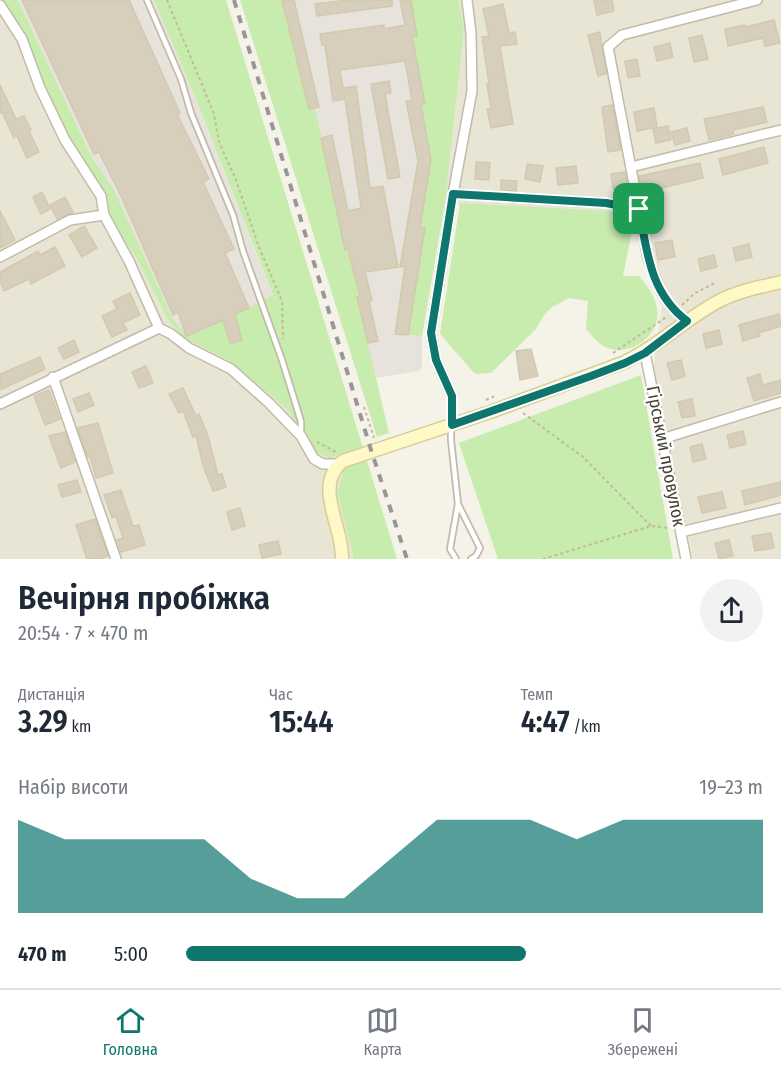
<!DOCTYPE html>
<html lang="uk">
<head>
<meta charset="utf-8">
<style>
  body { margin:0; font-family:"Fira Sans Condensed",sans-serif; background:#f2f2f3; color:#1f2937; height:100vh; display:flex; flex-direction:column; font-size:22px; white-space:nowrap }
  * { box-sizing:border-box; margin:0 }
  p { font-size:20px; color:#747a83 }
  .icon { flex:none; width:33px; height:33px; fill:none; stroke:currentColor; stroke-width:2; stroke-linecap:round; stroke-linejoin:round }
  .map { position:relative; height:559px; overflow:hidden }
  .sheet { display:flex; flex-direction:column; background:#fff; flex:1 }
  .sheet>* { flex:none }
  .pin { position:absolute; display:grid; place-items:center; width:51px; height:51px; color:#fff; margin:-26px; border-radius:12px; box-shadow:0 3px 9px #0006 }
  .round { display:grid; place-items:center; flex:none; width:63px; height:63px; border-radius:32px; background:#f2f2f3 }
  .summary { display:flex; align-items:center; justify-content:space-between; height:102px; padding:0 18px }
  h1 { font-size:33px; font-weight:600; line-height:45px }
  .stats { display:grid; grid-template-columns:repeat(3,1fr); gap:9px; height:102px; padding:6px 18px }
  .stats div { display:grid; align-content:center }
  .stats b { font-size:30px; font-weight:600 }
  .stats small { font-size:16px; font-weight:400 }
  .stats p { font-size:16px }
  .chart { height:168px; padding:12px 18px }
  .chart p { display:flex; justify-content:space-between }
  .chart svg { width:100%; height:108px; margin-top:6px; fill:#0f766e; opacity:.7 }
  ul { padding:0 18px; list-style:none; font-size:20px }
  li { display:grid; grid-template-columns:96px 72px 1fr; align-items:center; height:45px }
  li i { height:15px; border-radius:8px; background:#0f766e }
  .dock { display:flex; justify-content:space-around; align-items:center; height:84px; border-top:2px solid #e0e1e3; background:#fff; font-size:16px; color:#747a83 }
  .dock a { display:grid; justify-items:center; gap:3px }
  .dock .on { color:#0f766e }
  .map>svg:first-child { display:block }
  .residential { fill:#e9e5d5 }
  .industrial { fill:#e7e3dc }
  .green { fill:#c8ebae }
  .building { fill:#d7cfbc; stroke:#d2c9af; stroke-width:1.5 }
  .lines { fill:none; stroke-linecap:round; stroke-linejoin:round }
  .lane-casing { stroke:#c1bba9; stroke-width:8 }
  .street-casing { stroke:#c1bba9; stroke-width:12 }
  .secondary-casing { stroke:#d7cd95; stroke-width:15 }
  .path { stroke:#c3b99a; stroke-width:2; stroke-dasharray:3 3; stroke-linecap:butt }
  .lane { stroke:#fff; stroke-width:4.5 }
  .street { stroke:#fff; stroke-width:9 }
  .secondary { stroke:#fff8c7; stroke-width:12 }
  .rail { stroke:#979797; stroke-width:4; stroke-dasharray:8 8; stroke-linecap:butt }
  .route-casing { stroke:#fff; stroke-width:12 }
  .route { stroke:#0f766e; stroke-width:8 }
  .labels { text-anchor:middle; dominant-baseline:central; stroke-width:4.5; stroke-linejoin:round; paint-order:stroke }
  .street-label { font-size:18px; fill:#484336; stroke:#fff }
</style>
</head>
<body>
<div class="map">
<svg width="781" height="559" viewBox="0 0 781 559">
  <rect width="100%" height="100%" fill="#f5f2e7"/>
  <g class="residential">
    <polygon points="0,0 27,38 44,87 108,199 110,218 137,259 168,320 181,336 228,360 287,409 316,453 338,455 343,472 337,493 354,559 0,559"/>
    <polygon points="459,0 781,0 781,559 693,559 653,369 663,300 644,219 445,203 464,30"/>
  </g>
  <g class="industrial">
    <polygon points="18,0 154,0 198,104 273,296 249,308 186,336 173,319 113,188 92,158"/>
    <polygon points="282,0 411,0 417,36 413,37 425,104 421,105 431,160 420,227 425,228 408,335 422,336 422,367 419,371 375,378 357,297 360,296 349,249 345,250 314,108 309,109"/>
  </g>
  <g class="green">
    <polygon points="1,0 18,0 92,158 113,188 173,319 187,336 249,308 273,295 198,104 154,0 226,0 397,559 354,559 337,493 343,472 338,455 330,458 316,453 287,409 228,360 181,336 168,320 137,259 110,218 108,199 64,128 44,87 27,38"/>
    <polygon points="240,0 282,0 309,109 315,108 345,249 348,249 360,296 357,298 389,433 377,437"/>
    <polygon points="411,0 459,0 464,30 445,203 422,336 408,335 424,229 420,228 431,160 421,105 425,104 412,36 417,35"/>
    <path d="M460,203L608,211L629,214L634,221L623,276H639C647,286 655,295 657,309C662,339 622,362 599,343C594,339 590,333 586,329L588,301L569,298L552,307L544,315L536,329L491,373L475,374L440,334Z"/>
    <polygon points="641,375 673,559 498,559 459,443"/>
  </g>
  <g class="building">
    <polygon points="22,0 129,0 180,113 177,114 209,179 203,182 234,249 225,253 249,308 235,314 242,340 230,343 223,320 186,336 178,312 173,315 121,196 99,152 94,154"/>
    <polygon points="282,0 294,0 319,107 309,109"/>
    <polygon points="349,0 392,0 392,6 317,16 315,4"/>
    <polygon points="400,0 411,0 417,36 412,36 425,104 421,105 431,160 420,228 425,228 408,335 395,334 405,266 400,267 418,161 406,101 412,100 405,61 340,70 343,88 356,86 370,188 383,186 398,267 365,272 372,300 369,301 378,341 368,343 357,297 360,296 348,249 345,250 321,138 332,135 348,211 361,208 345,99 333,101 325,45 322,45 320,34 384,25 384,29 405,25"/>
    <polygon points="594,0 612,0 614,11 597,15"/>
    <polygon points="503,4 509,33 515,32 517,44 500,46 513,124 491,128 487,109 491,108 487,84 489,84 482,37 489,36 483,9"/>
    <polygon points="774,20 780,43 765,46 763,38 728,46 725,29 745,25 745,27"/>
    <polygon points="600,32 606,74 598,76 588,35"/>
    <polygon points="702,35 708,59 694,62 689,38"/>
    <polygon points="670,43 673,57 657,61 654,47"/>
    <polygon points="637,59 640,76 628,78 625,61"/>
    <polygon points="389,81 391,93 385,94 400,177 388,179 371,84"/>
    <polygon points="0,85 16,119 24,116 31,130 29,131 39,152 27,158 17,136 14,138 2,112 0,113"/>
    <polygon points="612,105 621,150 608,152 602,107"/>
    <polygon points="763,107 767,122 733,130 734,134 709,140 704,119"/>
    <polygon points="654,108 657,127 637,131 634,112"/>
    <polygon points="668,126 671,140 656,143 653,129"/>
    <polygon points="687,128 690,141 675,145 671,132"/>
    <polygon points="764,147 768,163 723,175 719,159"/>
    <polygon points="476,162 490,163 489,180 475,179"/>
    <polygon points="700,163 703,178 645,192 644,186 641,186 639,176"/>
    <polygon points="527,164 543,166 540,182 525,179"/>
    <polygon points="576,166 578,183 558,185 556,168"/>
    <polygon points="625,172 628,188 613,189 611,174"/>
    <polygon points="501,180 517,181 516,191 501,190"/>
    <polygon points="42,192 50,209 41,214 33,197"/>
    <polygon points="65,197 73,212 57,219 50,205"/>
    <polygon points="0,211 15,240 0,248"/>
    <polygon points="84,226 97,248 82,257 69,235"/>
    <polygon points="672,240 675,257 658,260 655,243"/>
    <polygon points="749,244 752,257 736,261 733,248"/>
    <polygon points="55,247 65,266 31,284 29,279 4,291 0,281 0,272 38,251 40,255"/>
    <polygon points="714,255 717,267 701,271 698,259"/>
    <polygon points="130,293 140,315 123,323 127,330 112,337 102,316 117,309 113,301"/>
    <polygon points="779,314 781,326 759,333 760,336 743,341 739,325"/>
    <polygon points="719,330 722,344 706,348 703,334"/>
    <polygon points="74,340 79,352 64,359 58,348"/>
    <polygon points="531,349 538,376 520,380 516,351"/>
    <polygon points="40,357 45,369 0,390 0,374"/>
    <polygon points="681,360 685,376 672,380 667,363"/>
    <polygon points="146,366 153,383 139,388 132,372"/>
    <polygon points="760,374 763,385 781,380 781,393 754,401 747,378"/>
    <polygon points="183,388 196,416 199,414 208,436 218,475 222,474 226,487 213,491 203,465 196,436 193,437 183,411 179,413 169,394"/>
    <polygon points="49,390 60,419 45,425 34,396"/>
    <polygon points="89,393 94,405 78,412 73,399"/>
    <polygon points="692,399 695,416 682,418 678,402"/>
    <polygon points="98,423 113,473 96,478 90,456 88,457 78,428"/>
    <polygon points="743,431 746,444 730,448 727,435"/>
    <polygon points="65,432 75,462 61,468 49,436"/>
    <polygon points="702,444 706,459 693,462 690,447"/>
    <polygon points="77,480 81,492 62,497 58,485"/>
    <polygon points="781,482 781,495 745,505 742,491"/>
    <polygon points="121,490 133,526 139,525 145,545 121,552 117,540 123,538 116,516 112,518 104,495"/>
    <polygon points="722,492 726,508 702,513 698,497"/>
    <polygon points="240,508 245,526 232,530 227,512"/>
    <polygon points="95,519 108,556 99,559 87,559 76,525"/>
    <polygon points="771,533 774,548 755,551 752,536"/>
    <polygon points="729,540 733,556 719,559 715,543"/>
    <polygon points="278,541 281,554 262,558 259,545"/>
  </g>
  <g class="lines">
    <g class="lane-casing">
      <g id="lane">
        <polyline points="147,0 181,79 191,113 233,215 243,251 282,360 296,405 301,422 301,434"/>
        <polyline points="451,427 451,440 458,504 450,549 456,559"/>
        <polyline points="458,504 480,548 476,556 471,559"/>
      </g>
    </g>
    <g class="street-casing">
      <g id="street">
        <polyline points="0,5 22,39 40,88 65,140 101,196 104,215 129,261 159,328 171,334 189,348 231,369 269,403 301,436 314,459 323,464 339,464"/>
        <polyline points="631,167 781,130"/>
        <polyline points="453,194 606,203 639,209"/>
        <polyline points="0,257 70,220 104,215"/>
        <path d="M687,321C663,303 657,285 648,258L608,47L622,35L757,0"/>
        <polyline points="645,353 686,559"/>
        <polyline points="53,377 116,559"/>
        <polyline points="0,404 159,328"/>
        <polyline points="452,425 452,396 436,360 431,333 453,194 472,91 471,33 467,0"/>
        <polyline points="662,439 781,402"/>
        <polyline points="681,532 781,508"/>
      </g>
    </g>
    <g class="secondary-casing">
      <path id="secondary" d="M342,559C344,528 312,485 343,461L493,411L625,362C659,346 685,319 719,301C738,291 760,287 781,282"/>
    </g>
    <g class="path">
      <polyline points="167,0 214,114 219,142 236,180 259,247 282,301 283,339"/>
      <polyline points="682,305 695,293 717,282"/>
      <polyline points="613,353 668,316"/>
      <polyline points="486,400 495,396"/>
      <polyline points="364,407 374,438"/>
      <polyline points="523,413 583,457 651,526"/>
      <polyline points="317,442 336,452"/>
      <polyline points="543,559 651,526 669,528"/>
    </g>
    <use href="#lane" class="lane"/>
    <use href="#street" class="street"/>
    <use href="#secondary" class="secondary"/>
    <polyline class="rail" points="234,0 371,450 407,559"/>
  </g>
  <g class="lines">
    <g class="route-casing">
      <path id="route" d="M453,194L606,203L639,209C647,252 650,293 687,321L645,353L625,363L591,376L452,425V396L436,360L431,333Z"/>
    </g>
    <use href="#route" class="route"/>
  </g>
  <g class="labels">
    <g class="street-label">
      <text transform="translate(666 456) rotate(79)">Гірський провулок</text>
    </g>
  </g>
</svg>
<div class="pin" style="left:639px;top:209px;background:#1e9e55"><svg class="icon" aria-label="arrive" viewBox="0 0 24 24"><path d="M6 21V4h12l-3 4 3 4H6"/></svg></div>
</div>
<section class="sheet">
<div class="summary"><div><h1>Вечірня пробіжка</h1><p>20:54 · 7 × 470 m</p></div><a class="round"><svg class="icon" aria-label="share" viewBox="0 0 24 24"><path d="M12 15V3M7 8l5-5 5 5M5 13v7h14v-7"/></svg></a></div>
<div class="stats">
<div><p>Дистанція</p><b>3.29<small> km</small></b></div>
<div><p>Час</p><b>15:44</b></div>
<div><p>Темп</p><b>4:47<small> /km</small></b></div>
</div>
<div class="chart"><p><span>Набір висоти</span>19–23 m</p>
<svg viewBox="0 0 160 44" preserveAspectRatio="none"><path d="M0 44V6L10 14L20 14L30 14L40 14L50 30L60 38L70 38L80 22L90 6L100 6L110 6L120 14L130 6L140 6L150 6L160 6V44z"/></svg>
</div>
<ul>
<li><b>470 m</b>5:00<i style="width:59%"></i></li>
</ul>
</section>
<nav class="dock">
<a class="on"><svg class="icon" aria-label="home" viewBox="0 0 24 24"><path d="M3 11l9-7 9 7M6 9v11h12V9"/></svg>Головна</a>
<a><svg class="icon" aria-label="map" viewBox="0 0 24 24"><path d="M3 6l6-2 6 2 6-2v14l-6 2-6-2-6 2zM9 4v14M15 6v14"/></svg>Карта</a>
<a><svg class="icon" aria-label="saved" viewBox="0 0 24 24"><path d="M7 4h10v16l-5-4-5 4z"/></svg>Збережені</a>
</nav>
</body>
</html>
